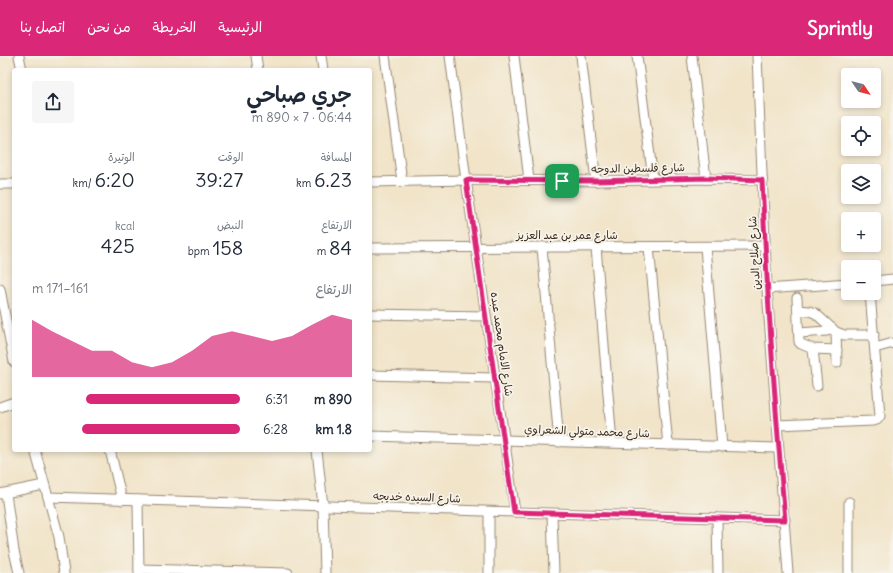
<!DOCTYPE html>
<html lang="ar">
<head>
<meta charset="utf-8">
<style>
  body { margin:0; font-family:Delius,"Playpen Sans Arabic",sans-serif; background:#f6f6f7; color:#1f2937; direction:rtl; height:100vh; display:flex; flex-direction:column; font-size:15px; white-space:nowrap }
  * { box-sizing:border-box; margin:0 }
  p { font-size:13px; color:#747a83 }
  .icon { flex:none; width:22px; height:22px; fill:none; stroke:currentColor; stroke-width:2; stroke-linecap:round; stroke-linejoin:round }
  .map { position:relative; flex:1; overflow:hidden; direction:ltr }
  .side { position:absolute; left:12px; top:12px; width:360px; height:384px; display:flex; flex-direction:column; background:#fff; border-radius:4px; box-shadow:0 2px 6px #0003; direction:rtl }
  .side>* { flex:none }
  .needle { width:26px; rotate:125deg }
  .tools { position:absolute; left:841px; top:12px; display:grid; gap:8px }
  .tools a { display:grid; place-items:center; width:40px; height:40px; border-radius:4px; background:#fff; box-shadow:0 2px 6px #0003; font-size:20px }
  .pin { position:absolute; display:grid; place-items:center; width:34px; height:34px; color:#fff; margin:-17px; border-radius:8px; box-shadow:0 2px 6px #0006 }
  .round { display:grid; place-items:center; flex:none; width:42px; height:42px; border-radius:4px; background:#f6f6f7 }
  .summary { display:flex; align-items:center; justify-content:space-between; height:68px; padding:0 20px }
  h1 { font-size:22px; font-weight:600; line-height:30px }
  .stats { display:grid; grid-template-columns:repeat(3,1fr); gap:6px; height:68px; padding:4px 20px }
  .stats div { display:grid; align-content:center }
  .stats b { font-size:20px; font-weight:600 }
  .stats small { font-size:11px; font-weight:400 }
  .stats p { font-size:11px }
  .chart { height:112px; padding:8px 20px }
  .chart p { display:flex; justify-content:space-between }
  .chart svg { width:100%; height:72px; margin-top:4px; fill:#db2777; opacity:.7 }
  ul { padding:0 20px; list-style:none; font-size:13px }
  li { display:grid; grid-template-columns:64px 48px 1fr; align-items:center; height:30px }
  li i { height:10px; border-radius:5px; background:#db2777 }
  header { display:flex; align-items:center; gap:24px; box-sizing:border-box; height:56px; padding:0 20px; background:#db2777; color:#fff }
  header strong { font-size:19px }
  nav { display:flex; gap:22px; margin-inline-start:auto; font-size:14px }
  .map>svg:first-child { display:block }
  .lines { fill:none; stroke-linecap:round; stroke-linejoin:round }
  .minor-casing { stroke:#968774; stroke-width:11 }
  .minor { stroke:#fff; stroke-width:9 }
  .route-casing { stroke:#fff; stroke-width:8 }
  .route { stroke:#db2777; stroke-width:5 }
  .labels { text-anchor:middle; dominant-baseline:central; stroke-width:3.5; stroke-linejoin:round; paint-order:stroke }
  .street-label { font-size:11px; fill:#3b2a1e; stroke:#f7f3e8 }
</style>
</head>
<body>
<header>
<strong>Sprintly</strong>
<nav><a>الرئيسية</a><a>الخريطة</a><a>من نحن</a><a>اتصل بنا</a></nav>
</header>
<div class="map">
<svg width="893" height="517" viewBox="0 0 893 517">
  <rect width="100%" height="100%" fill="#f7f3e8"/>
  <filter id="ink" filterUnits="userSpaceOnUse"><feTurbulence type="fractalNoise" baseFrequency=".025" numOctaves="2"/><feDisplacementMap in="SourceGraphic" scale="8" xChannelSelector="R" yChannelSelector="G"/><feConvolveMatrix kernelMatrix="1 2 1 2 8 2 1 2 1" color-interpolation-filters="sRGB"/></filter>
  <filter id="wash" filterUnits="userSpaceOnUse"><feTurbulence type="fractalNoise" baseFrequency=".012" numOctaves="4" result="noise"/><feDisplacementMap in="SourceGraphic" scale="16" xChannelSelector="R" yChannelSelector="G"/><feGaussianBlur stdDeviation="0.9" result="paint"/><feColorMatrix in="noise" values="0 0 0 0 0 0 0 0 0 0 0 0 0 0 0 0 0 1.4 0 .05"/><feComposite in="paint" operator="in"/></filter>
  <g filter="url(#wash)">
    <rect width="100%" height="100%" fill="#f1e4c9"/>
  </g>
  <g filter="url(#ink)">
    <g class="lines">
      <g class="minor-casing">
        <g id="minor">
          <polyline points="19,0 22,14"/>
          <polyline points="256,0 258,14"/>
          <polyline points="321,0 323,14"/>
          <polyline points="385,0 402,125"/>
          <polyline points="450,0 466,124 515,456"/>
          <polyline points="514,0 529,124"/>
          <polyline points="581,0 596,125"/>
          <polyline points="637,0 653,123"/>
          <polyline points="692,0 706,123"/>
          <polyline points="757,0 767,233 788,517"/>
          <polyline points="370,126 466,124 596,125 706,123 762,124"/>
          <polyline points="0,128 14,128"/>
          <polyline points="542,191 559,386"/>
          <polyline points="596,191 612,387"/>
          <polyline points="649,191 668,389"/>
          <polyline points="705,191 722,391"/>
          <polyline points="370,192 765,190"/>
          <polyline points="874,225 893,223"/>
          <polyline points="0,233 14,306"/>
          <polyline points="767,233 848,227"/>
          <polyline points="797,242 799,286 801,288 813,293 837,294"/>
          <polyline points="798,254 809,255 815,257 836,276 844,279 874,279"/>
          <polyline points="370,258 486,260"/>
          <polyline points="836,276 837,307"/>
          <polyline points="799,277 827,275 832,272"/>
          <polyline points="875,292 893,287"/>
          <polyline points="813,293 817,330"/>
          <polyline points="370,319 495,322"/>
          <polyline points="0,351 14,346"/>
          <polyline points="777,369 873,365 877,364 880,360 870,237"/>
          <polyline points="370,380 778,392"/>
          <polyline points="35,394 59,481 64,517"/>
          <polyline points="110,394 122,444"/>
          <polyline points="317,394 323,450 325,517"/>
          <polyline points="0,438 44,429"/>
          <polyline points="6,438 14,495 19,517"/>
          <polyline points="48,441 515,456 785,464"/>
          <polyline points="138,444 139,517"/>
          <polyline points="849,446 849,517"/>
          <polyline points="489,456 489,517"/>
          <polyline points="552,458 554,517"/>
          <polyline points="717,462 718,517"/>
          <polyline points="139,513 288,517"/>
        </g>
      </g>
      <use href="#minor" class="minor"/>
    </g>
  </g>
  <g class="lines" filter="url(#ink)">
    <g class="route-casing">
      <path id="route" d="M706,122L762,124C767,237 775,350 785,464L514,456L466,124L596,125Z"/>
    </g>
    <use href="#route" class="route"/>
  </g>
  <g class="labels">
    <g class="street-label">
      <text transform="translate(638 112) rotate(-1)">شارع فلسطين الدوحه</text>
      <text x="567" y="179">شارع عمر بن عبد العزيز</text>
      <text transform="translate(754 197) rotate(-93)">شارع صلاح الدين</text>
      <text transform="translate(502 288) rotate(82)">شارع الامام محمد عبده</text>
      <text transform="translate(587 375) rotate(2)">شارع محمد متولي الشعراوي</text>
      <text transform="translate(417 441) rotate(2)">شارع السيده خديجه</text>
    </g>
  </g>
</svg>
<div class="tools">
<a><svg class="needle" viewBox="-14 -14 28 28"><path d="M0-13l5 13h-10z" fill="#e53935"/><path d="M0 13l5-13h-10z" fill="#747a83"/></svg></a>
<a><svg class="icon" aria-label="locate" viewBox="0 0 24 24"><circle cx="12" cy="12" r="6"/><path d="M12 2v4M12 18v4M2 12h4M18 12h4"/></svg></a>
<a><svg class="icon" aria-label="layers" viewBox="0 0 24 24"><path d="M12 4l9 5-9 5-9-5zM3 14l9 5 9-5"/></svg></a>
<a>+</a>
<a>−</a>
</div>
<div class="pin" style="left:562px;top:125px;background:#1e9e55"><svg class="icon" aria-label="arrive" viewBox="0 0 24 24"><path d="M6 21V4h12l-3 4 3 4H6"/></svg></div>
<section class="side">
<div class="summary"><div><h1>جري صباحي</h1><p>06:44 · 7 × 890 m</p></div><a class="round"><svg class="icon" aria-label="share" viewBox="0 0 24 24"><path d="M12 15V3M7 8l5-5 5 5M5 13v7h14v-7"/></svg></a></div>
<div class="stats">
<div><p>المسافة</p><b>6.23<small> km</small></b></div>
<div><p>الوقت</p><b>39:27</b></div>
<div><p>الوتيرة</p><b>6:20<small> /km</small></b></div>
</div>
<div class="stats">
<div><p>الارتفاع</p><b>84<small> m</small></b></div>
<div><p>النبض</p><b>158<small> bpm</small></b></div>
<div><p>kcal</p><b>425</b></div>
</div>
<div class="chart"><p><span>الارتفاع</span>161–171 m</p>
<svg viewBox="0 0 160 44" preserveAspectRatio="none"><path d="M0 44V9L10 16L20 22L30 28L40 28L50 35L60 38L70 35L80 28L90 19L100 16L110 19L120 22L130 19L140 12L150 6L160 9V44z"/></svg>
</div>
<ul>
<li><b>890 m</b>6:31<i style="width:74%"></i></li>
<li><b>1.8 km</b>6:28<i style="width:76%"></i></li>
</ul>
</section>
</div>
</body>
</html>
